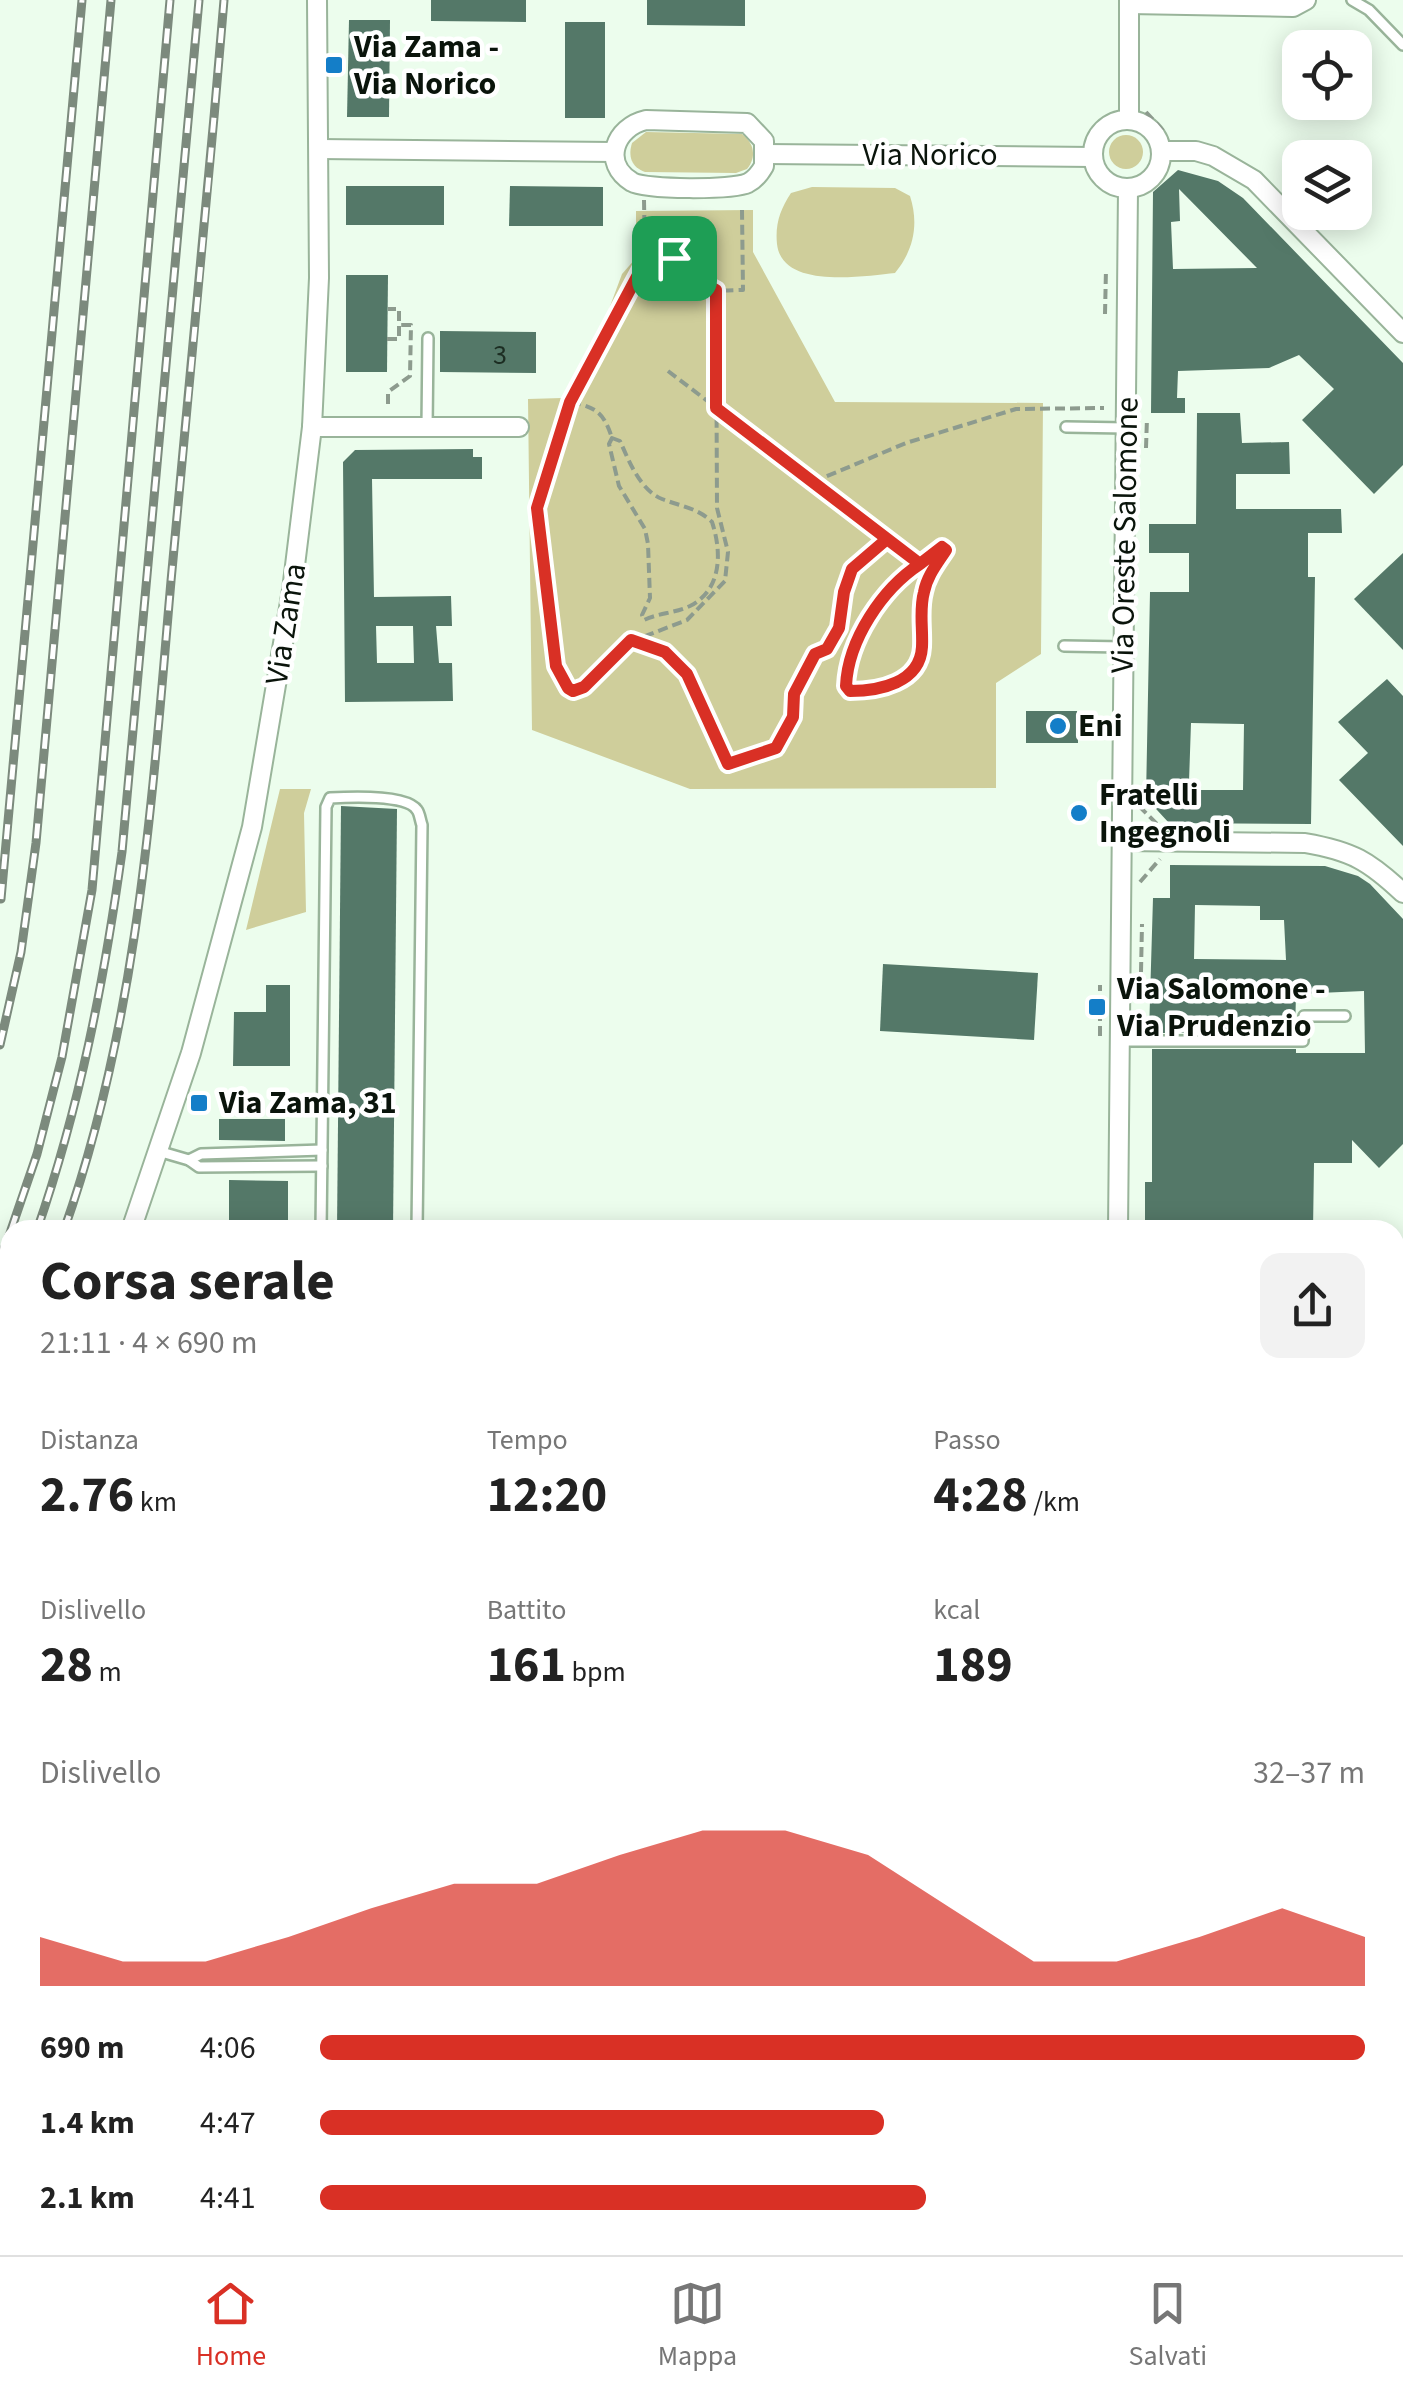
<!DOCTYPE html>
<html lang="it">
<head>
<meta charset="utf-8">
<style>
  body { margin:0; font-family:"Source Sans 3",sans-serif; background:#f2f2f2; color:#222; height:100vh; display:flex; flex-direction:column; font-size:38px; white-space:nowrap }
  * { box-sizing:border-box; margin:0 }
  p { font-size:32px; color:#767676 }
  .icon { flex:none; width:55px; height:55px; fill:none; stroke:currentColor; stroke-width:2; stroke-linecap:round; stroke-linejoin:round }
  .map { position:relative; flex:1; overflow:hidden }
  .sheet { position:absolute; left:0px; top:1220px; width:1405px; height:1035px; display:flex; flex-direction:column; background:#fff; border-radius:30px 30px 0 0; box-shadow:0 5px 25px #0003 }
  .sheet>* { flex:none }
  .controls { position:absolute; left:1282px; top:30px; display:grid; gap:20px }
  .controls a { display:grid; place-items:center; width:90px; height:90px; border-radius:20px; background:#fff; box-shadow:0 5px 25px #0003; font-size:50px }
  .pin { position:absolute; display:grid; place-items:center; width:85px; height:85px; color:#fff; margin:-42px; border-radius:20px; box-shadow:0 5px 15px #0006 }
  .round { display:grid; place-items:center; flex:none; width:105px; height:105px; border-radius:20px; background:#f2f2f2 }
  .overview { display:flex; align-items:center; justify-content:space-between; height:170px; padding:0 40px }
  h1 { font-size:55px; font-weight:700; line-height:75px }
  .stats { display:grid; grid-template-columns:repeat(3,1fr); gap:15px; height:170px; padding:10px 40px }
  .stats div { display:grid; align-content:center }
  .stats b { font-size:50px; font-weight:700 }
  .stats small { font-size:28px; font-weight:400 }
  .stats p { font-size:28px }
  .chart { height:280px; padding:20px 40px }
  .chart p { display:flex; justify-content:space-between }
  .chart svg { width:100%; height:180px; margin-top:10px; fill:#d93025; opacity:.7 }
  ul { padding:0 40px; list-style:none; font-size:32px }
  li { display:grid; grid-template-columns:160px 120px 1fr; align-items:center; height:75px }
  li i { height:25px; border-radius:12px; background:#d93025 }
  .tabs { display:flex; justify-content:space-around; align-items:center; height:140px; border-top:2px solid #e0e0e0; background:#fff; font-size:28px; color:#767676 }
  .tabs a { display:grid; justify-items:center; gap:5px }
  .tabs .selected { color:#d93025 }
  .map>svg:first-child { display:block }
  .green { fill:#cfce9b }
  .building { fill:#547868; fill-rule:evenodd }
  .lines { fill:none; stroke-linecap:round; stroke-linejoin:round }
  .lane-casing { stroke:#99b49a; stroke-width:14 }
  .street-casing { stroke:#99b49a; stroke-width:22 }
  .path { stroke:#8d9b8e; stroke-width:4; stroke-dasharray:10 5; stroke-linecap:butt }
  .lane { stroke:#fff; stroke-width:9 }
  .street { stroke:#fff; stroke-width:18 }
  .rail-casing { stroke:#7c8a7d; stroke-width:9 }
  .rail { stroke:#fff; stroke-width:5; stroke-dasharray:15; stroke-linecap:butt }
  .route-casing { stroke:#fff; stroke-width:20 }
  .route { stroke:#d93025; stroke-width:12 }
  .poi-dot { fill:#147ec8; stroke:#fff; stroke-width:4 }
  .labels { text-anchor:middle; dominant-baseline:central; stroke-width:9; stroke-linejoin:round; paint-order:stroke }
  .number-label { font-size:28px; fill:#1c2d22 }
  .poi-label { font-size:32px; font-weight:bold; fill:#0a140b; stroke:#fff; text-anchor:start }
  .street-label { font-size:32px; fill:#0a140b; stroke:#fff }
</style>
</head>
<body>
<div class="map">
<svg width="1403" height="2255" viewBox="0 0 1403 2255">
  <rect width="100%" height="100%" fill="#ecfded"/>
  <g class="green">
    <path d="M646,132L742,134C754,143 757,157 747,169L736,173L645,172C631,167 628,156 632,143Z"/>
    <circle cx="1126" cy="152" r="17"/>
    <path d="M812,187L895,188L910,196C919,224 914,250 895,273C864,276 782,290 777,244C775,224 780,210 791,193Z"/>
    <polygon points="753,210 753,252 835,402 1043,403 1041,654 996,683 996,788 690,789 532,730 528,399 562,398 606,317 622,274 636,258 636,211"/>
    <polygon points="280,789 311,789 304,813 306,912 246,930"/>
    <polygon points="1395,1845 1403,1845 1403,2054 1395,2055"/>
    <polygon points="831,2245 1065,2245 1064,2255 831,2255"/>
  </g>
  <g class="building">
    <polygon points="431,0 526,0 526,22 431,21"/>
    <polygon points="647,0 745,0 745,26 647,25"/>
    <polygon points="349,20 390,20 389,117 347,117"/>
    <rect x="565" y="22" width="40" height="96"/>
    <path d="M1178,170L1218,181L1243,198L1403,363V465L1374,494L1302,420L1334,389L1299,355L1269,368L1178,371L1177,398H1185V413H1151L1153,192ZM1179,189L1257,268L1173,269L1171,222L1180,221Z"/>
    <rect x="346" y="186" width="98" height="39"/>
    <polygon points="510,186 603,187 603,226 509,226"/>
    <polygon points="346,275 388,275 387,372 346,372"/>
    <polygon points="440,331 536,332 536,373 440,372"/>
    <path d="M1197,413H1240L1242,443L1289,442L1290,474H1236V509H1341L1342,533H1308V577H1315L1311,824L1169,823L1146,798L1150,592H1189V553H1149V524H1196ZM1191,723L1244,724L1243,790H1198L1189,782Z"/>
    <path d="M473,449V457H482V479H372L374,597L451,596L452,626H436L439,663H452L453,701L345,702L343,462L355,450ZM376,626H413L414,663H377Z"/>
    <polygon points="1403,553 1403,650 1354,599"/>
    <polygon points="1387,679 1403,696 1403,846 1339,780 1368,753 1338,722"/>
    <polygon points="1026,711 1077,711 1078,743 1026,743"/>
    <polygon points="341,806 397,809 393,1230 337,1230"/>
    <path d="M1170,865L1325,866L1358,876L1370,884L1403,919V1144L1379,1168L1352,1140V1163H1314L1313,1230H1145V1182H1152V1049H1296V1053H1365L1364,991L1296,994L1295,1033H1149L1153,898H1170ZM1195,905L1260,906V920H1284L1286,960L1194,959Z"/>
    <polygon points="883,964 1038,973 1034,1040 880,1031"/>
    <polygon points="266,985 290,985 290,1066 233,1066 234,1012 266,1012"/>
    <polygon points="219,1119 285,1119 285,1141 219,1140"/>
    <polygon points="229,1180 288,1181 288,1230 229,1230"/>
  </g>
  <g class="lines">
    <g class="lane-casing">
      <g id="lane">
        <polyline points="1352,0 1369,10 1403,45"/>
        <polyline points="1066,427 1126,428"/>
        <polyline points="427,428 428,338"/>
        <polyline points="1064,646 1124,647"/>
        <polyline points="1120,1041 1303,1041 1304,1016 1345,1016"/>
        <polyline points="158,1151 189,1160 199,1167 322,1166"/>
        <polyline points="189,1160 201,1154 322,1150"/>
        <path d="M321,1230L326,807L330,798C348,797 407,794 417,810C420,814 420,820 422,825L417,1230"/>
        <polyline points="0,1598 10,1609"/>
        <polyline points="1395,2144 1403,2144"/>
        <polyline points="411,2245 411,2255"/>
        <polyline points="831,2245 831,2255"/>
        <polyline points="1206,2255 1216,2245"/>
        <polyline points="1259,2255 1271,2255"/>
      </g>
    </g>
    <g class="street-casing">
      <g id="street">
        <polyline points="1129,4 1293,7 1306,0"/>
        <path d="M646,120L747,123L764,141V166C760,173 756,179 748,183C733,190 646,190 632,182C601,163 615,127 646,120Z"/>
        <polyline points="1129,120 1129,0"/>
        <circle cx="1127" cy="154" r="34"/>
        <polyline points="319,149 614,152"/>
        <polyline points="1161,151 1196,151 1213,156 1254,180 1403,333"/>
        <polyline points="766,154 1093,157"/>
        <polyline points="312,427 519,427"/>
        <path d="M1122,841L1305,843C1352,851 1369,861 1403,893"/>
        <polyline points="131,1230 191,1053 252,827 292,590 312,427 319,278 317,0"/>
        <polyline points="1118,1230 1128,189"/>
        <polyline points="0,1513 10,1493"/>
        <polyline points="1395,1521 1403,1520"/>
        <polyline points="1108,2255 1109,2245"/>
      </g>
    </g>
    <g class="path">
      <polyline points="1146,112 1166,134"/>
      <polyline points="1144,188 1162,170"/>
      <polyline points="644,200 645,251 648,256 571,402 543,484 537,509 556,666 561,679 573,691 584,687 627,643 687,620 725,581 728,552 717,508 716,290"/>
      <path d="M648,256C661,262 677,254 689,262C696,267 697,276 702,283C711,293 731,290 743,290L742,210"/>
      <polyline points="1105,314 1106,269"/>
      <polyline points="387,339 399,339 399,309 388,309"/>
      <polyline points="668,371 920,563"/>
      <path d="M571,402C596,407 604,413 612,438"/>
      <polyline points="388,404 388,392 410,376 411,325 399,325"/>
      <path d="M612,438L620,441C629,461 640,490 662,499C680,506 698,508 712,522C722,552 722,590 690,606C675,613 659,613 644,620L642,615L650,598L648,544L645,529L619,486L609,444Z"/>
      <polyline points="1146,448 1147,418"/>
      <polyline points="813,482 906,443 1016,409 1104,408"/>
      <path d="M942,547L946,551C937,564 927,576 924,592C919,610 923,628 922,646C920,683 880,691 850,691L846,686C848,627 896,579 942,547Z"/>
      <polyline points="631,640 665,652 687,674 728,764 776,748 793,717 794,694 815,655 827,649 839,628 843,592 852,569 887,539"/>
      <polyline points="1139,806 1157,824"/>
      <polyline points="1140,882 1160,859"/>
      <polyline points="1141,972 1142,924"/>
      <polyline points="1100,1036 1100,985"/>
      <polyline points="1395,2004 1403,2003"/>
      <polyline points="1395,2040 1403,2039"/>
    </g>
    <use href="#lane" class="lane"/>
    <use href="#street" class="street"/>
    <g class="rail-casing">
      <g id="rail">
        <polyline points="1,899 82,0"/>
        <polyline points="0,1045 21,952 36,843 111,0"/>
        <polyline points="11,1230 37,1154 62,1057 92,890 170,0"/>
        <path d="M37,1230C80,1106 104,981 122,852L199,0"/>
        <path d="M64,1230C138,1021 152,800 171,581C189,388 208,194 224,0"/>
        <polyline points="0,1260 10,1233"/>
        <polyline points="0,1287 10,1261"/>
        <polyline points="0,1328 10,1304"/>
        <polyline points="0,1353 10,1329"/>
        <polyline points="0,1388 10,1365"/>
        <polyline points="0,1412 10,1390"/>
      </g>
    </g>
    <use href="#rail" class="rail"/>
  </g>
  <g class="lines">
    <g class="route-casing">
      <path id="route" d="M674,258L657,260L648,256L570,402L537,508L556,666L568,688L573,691L584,687L631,640L665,652L687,674L728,764L776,748L793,717L794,694L815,654L827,649L839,628L844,592L852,569L887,539L920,564L942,547L946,550C937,564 927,576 924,592C919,610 923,628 922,647C920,683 879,691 850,691L846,686C848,640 882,589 920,564L716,408V290L701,282L692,263L674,258"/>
    </g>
    <use href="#route" class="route"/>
  </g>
  <g class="poi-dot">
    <rect x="324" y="55" width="20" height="20" rx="5"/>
    <circle cx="1058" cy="726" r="10"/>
    <circle cx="1079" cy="813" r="10"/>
    <rect x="1087" y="997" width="20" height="20" rx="5"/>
    <rect x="189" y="1093" width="20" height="20" rx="5"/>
  </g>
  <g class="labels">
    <g class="number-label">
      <text x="500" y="355">3</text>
    </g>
    <g class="poi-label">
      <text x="354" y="47">Via Zama -<tspan x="354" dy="37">Via Norico</tspan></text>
      <text x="1078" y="726">Eni</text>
      <text x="1099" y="795">Fratelli<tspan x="1099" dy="37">Ingegnoli</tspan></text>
      <text x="1117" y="989">Via Salomone -<tspan x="1117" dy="37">Via Prudenzio</tspan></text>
      <text x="219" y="1103">Via Zama, 31</text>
    </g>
    <g class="street-label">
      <text x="930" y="155">Via Norico</text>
      <text transform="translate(1125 535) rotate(-89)">Via Oreste Salomone</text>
      <text transform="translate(286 624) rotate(-81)">Via Zama</text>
    </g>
  </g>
</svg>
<div class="controls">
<a><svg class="icon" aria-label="locate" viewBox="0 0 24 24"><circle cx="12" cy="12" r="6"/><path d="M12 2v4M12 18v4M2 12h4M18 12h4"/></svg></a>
<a><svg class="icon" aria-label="layers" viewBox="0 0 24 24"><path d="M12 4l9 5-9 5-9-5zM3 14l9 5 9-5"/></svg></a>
</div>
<div class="pin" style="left:674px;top:258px;background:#1e9e55"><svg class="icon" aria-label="arrive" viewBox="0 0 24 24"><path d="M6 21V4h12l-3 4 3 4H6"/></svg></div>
<section class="sheet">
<div class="overview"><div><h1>Corsa serale</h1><p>21:11 · 4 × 690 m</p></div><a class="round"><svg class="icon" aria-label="share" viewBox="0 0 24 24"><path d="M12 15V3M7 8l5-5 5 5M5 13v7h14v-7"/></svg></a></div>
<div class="stats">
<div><p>Distanza</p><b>2.76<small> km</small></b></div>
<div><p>Tempo</p><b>12:20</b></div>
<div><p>Passo</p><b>4:28<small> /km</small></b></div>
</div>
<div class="stats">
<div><p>Dislivello</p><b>28<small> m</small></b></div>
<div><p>Battito</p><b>161<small> bpm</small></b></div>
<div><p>kcal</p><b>189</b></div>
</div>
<div class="chart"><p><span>Dislivello</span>32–37 m</p>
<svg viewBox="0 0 160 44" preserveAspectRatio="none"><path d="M0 44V32L10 38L20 38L30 32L40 25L50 19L60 19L70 12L80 6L90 6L100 12L110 25L120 38L130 38L140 32L150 25L160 32V44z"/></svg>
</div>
<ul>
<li><b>690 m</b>4:06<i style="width:100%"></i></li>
<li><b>1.4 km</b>4:47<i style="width:54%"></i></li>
<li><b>2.1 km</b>4:41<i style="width:58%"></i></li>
</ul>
</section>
</div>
<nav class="tabs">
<a class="selected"><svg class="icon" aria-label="home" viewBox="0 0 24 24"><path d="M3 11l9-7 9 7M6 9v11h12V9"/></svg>Home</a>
<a><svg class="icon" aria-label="map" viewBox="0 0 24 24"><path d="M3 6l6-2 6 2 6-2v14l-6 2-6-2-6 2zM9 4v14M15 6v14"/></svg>Mappa</a>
<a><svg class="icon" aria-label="saved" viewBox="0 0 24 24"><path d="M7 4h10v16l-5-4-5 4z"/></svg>Salvati</a>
</nav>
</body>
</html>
